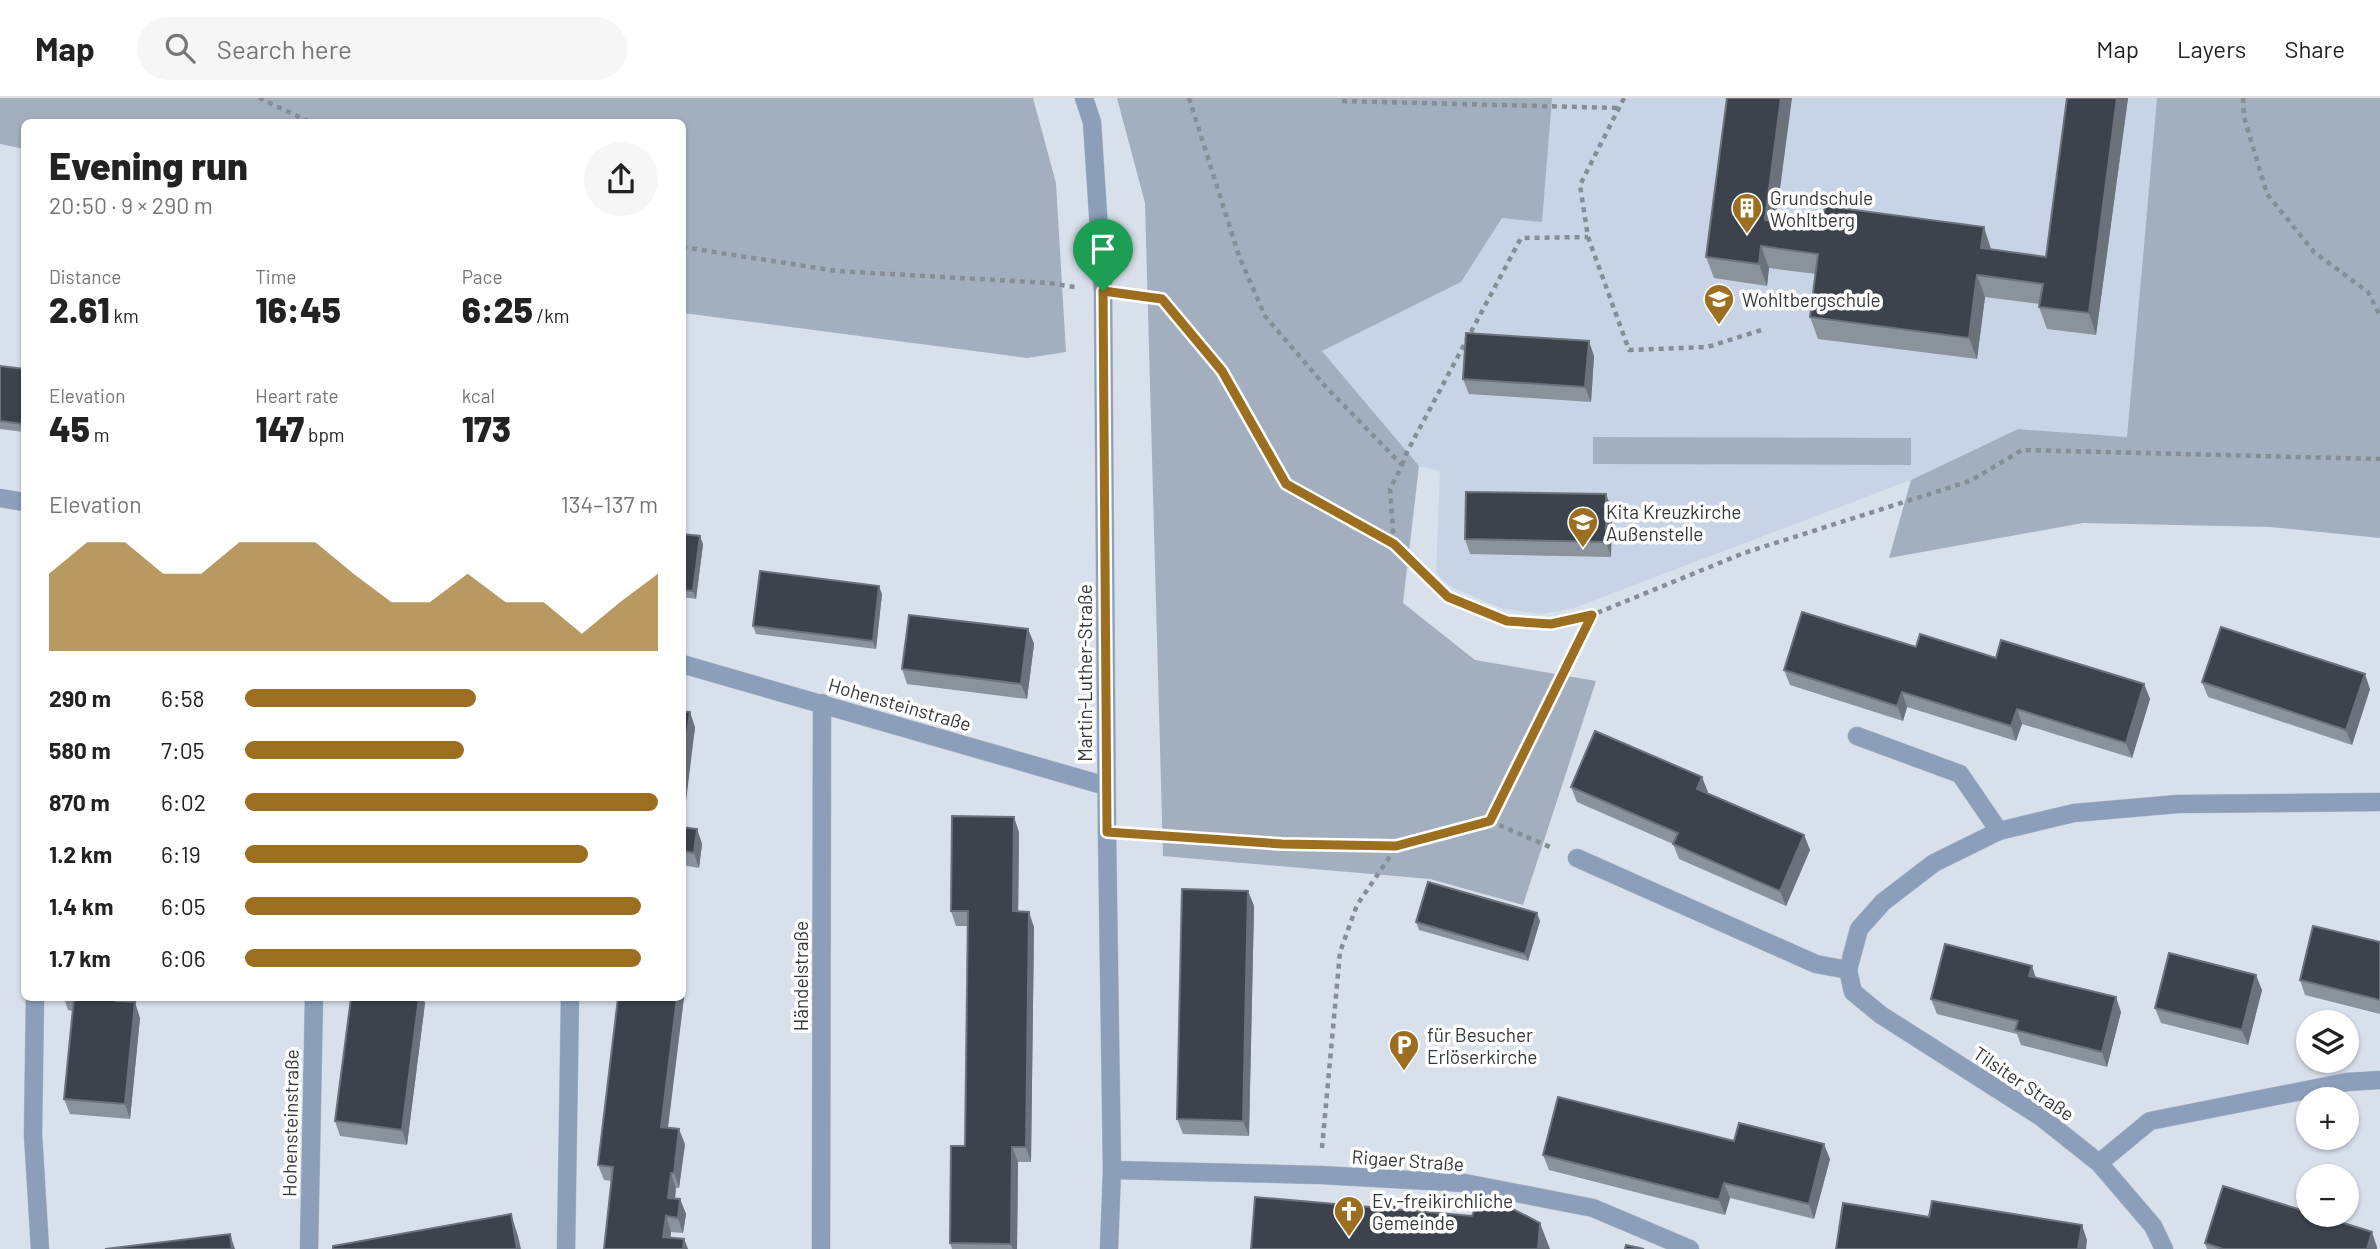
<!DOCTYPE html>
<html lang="en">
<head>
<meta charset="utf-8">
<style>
  body { margin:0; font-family:Barlow,sans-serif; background:#f6f6f6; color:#222; height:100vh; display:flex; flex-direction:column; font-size:26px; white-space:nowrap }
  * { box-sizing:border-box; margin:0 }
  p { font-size:23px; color:#767676 }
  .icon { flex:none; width:38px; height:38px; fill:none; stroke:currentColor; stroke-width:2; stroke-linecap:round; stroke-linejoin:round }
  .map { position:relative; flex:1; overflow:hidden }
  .panel { position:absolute; left:21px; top:21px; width:665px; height:882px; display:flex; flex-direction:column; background:#fff; border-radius:10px; box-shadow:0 2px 5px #0004 }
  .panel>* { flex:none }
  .buttons { position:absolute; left:2296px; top:912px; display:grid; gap:14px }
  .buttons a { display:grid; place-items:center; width:63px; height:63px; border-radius:50%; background:#fff; box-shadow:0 2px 5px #0004; font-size:35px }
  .pin { position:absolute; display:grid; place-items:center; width:60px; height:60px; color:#fff; margin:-72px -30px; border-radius:50% 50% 50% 0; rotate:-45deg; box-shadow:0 0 7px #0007 }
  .pin .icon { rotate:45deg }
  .round { display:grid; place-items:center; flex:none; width:74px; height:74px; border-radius:37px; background:#f6f6f6 }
  .summary { display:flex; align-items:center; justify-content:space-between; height:119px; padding:0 28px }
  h1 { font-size:38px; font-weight:800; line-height:52px }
  .metrics { display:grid; grid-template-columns:repeat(3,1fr); gap:10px; height:119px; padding:7px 28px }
  .metrics div { display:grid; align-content:center }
  .metrics b { font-size:35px; font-weight:800 }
  .metrics small { font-size:19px; font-weight:400 }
  .metrics p { font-size:19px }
  .chart { height:196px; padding:14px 28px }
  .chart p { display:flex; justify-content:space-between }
  .chart svg { width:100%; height:126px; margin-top:7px; fill:#9c6f20; opacity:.7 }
  ul { padding:0 28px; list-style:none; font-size:23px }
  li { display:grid; grid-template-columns:112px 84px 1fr; align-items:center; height:52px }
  li i { height:18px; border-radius:9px; background:#9c6f20 }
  header { display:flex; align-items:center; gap:42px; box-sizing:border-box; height:98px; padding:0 35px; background:#fff; border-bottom:2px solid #e0e0e0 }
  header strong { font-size:33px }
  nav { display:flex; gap:38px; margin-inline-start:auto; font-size:24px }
  .search { width:490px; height:63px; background:#f6f6f6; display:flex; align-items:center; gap:18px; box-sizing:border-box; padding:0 24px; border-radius:38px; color:#767676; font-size:26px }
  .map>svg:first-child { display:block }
  .built { fill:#c8d4e6 }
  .green { fill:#a3afbf }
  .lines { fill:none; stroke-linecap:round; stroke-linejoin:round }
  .minor-casing { stroke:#b7bec9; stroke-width:19 }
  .path { stroke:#878d95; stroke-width:4.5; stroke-dasharray:5 5; stroke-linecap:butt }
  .minor { stroke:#8b9fbb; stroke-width:18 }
  .wall { fill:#8a929c }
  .shaded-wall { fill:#6b727c }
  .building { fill:#3c434c; stroke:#6b727c; stroke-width:2 }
  .route-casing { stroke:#fff; stroke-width:14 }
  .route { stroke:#9c6f20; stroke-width:9 }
  .labels { text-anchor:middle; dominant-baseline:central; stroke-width:7; stroke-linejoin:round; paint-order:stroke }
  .poi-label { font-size:19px; fill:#34373b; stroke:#fff; text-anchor:start }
  .street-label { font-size:19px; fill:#34373b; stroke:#fff }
</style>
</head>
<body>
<header>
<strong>Map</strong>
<div class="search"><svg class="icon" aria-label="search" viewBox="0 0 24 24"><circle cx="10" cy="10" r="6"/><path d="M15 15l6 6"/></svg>Search here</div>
<nav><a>Map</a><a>Layers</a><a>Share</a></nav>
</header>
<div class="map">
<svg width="2380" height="1151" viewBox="0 0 2380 1151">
  <rect width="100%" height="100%" fill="#d8e0ec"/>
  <polygon class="built" points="1217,0 2157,0 2127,339 2018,331 1911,382 1574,510 1543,516 1503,511 1451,489 1436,475 1440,373 1419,368 1322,253"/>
  <g class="green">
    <polygon points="0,0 1033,0 1056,85 1066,254 1027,260 683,215 682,24 24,24 24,51 0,46"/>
    <polygon points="1117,0 1552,0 1542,124 1502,120 1461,184 1322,253 1419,368 1403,505 1475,562 1596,583 1523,807 1430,781 1163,758 1145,105"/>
    <polygon points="2157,0 2380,0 2380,440 2270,429 2083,425 1889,460 1911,382 2018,331 2127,339"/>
    <polygon points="1593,339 1911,340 1911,367 1593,366"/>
  </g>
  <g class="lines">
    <g class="minor-casing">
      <g id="minor">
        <polyline points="1084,0 1092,24 1103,193 1107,734 1112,1072 1109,1151"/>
        <polyline points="0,400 24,404"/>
        <polyline points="682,566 1106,688"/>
        <polyline points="1857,638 1960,676 1999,733"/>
        <polyline points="1577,760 1816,866 1848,872"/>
        <polyline points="35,900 33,1036 40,1151"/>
        <polyline points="2099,1065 2150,1023 2347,984 2380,982"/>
        <polyline points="1112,1072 1320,1077 1465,1085 1593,1110 1690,1151"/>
        <polyline points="309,1151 314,900"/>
        <polyline points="566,1151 570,900"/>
        <polyline points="821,1151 822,605"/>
        <polyline points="2164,1151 2153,1128 2099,1065 2041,1019 1881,917 1853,894 1848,872 1859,831 1883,804 1934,765 1999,733 2074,715 2178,706 2380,704"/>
      </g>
    </g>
    <g class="path">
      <polyline points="259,0 310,24"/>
      <polyline points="1189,0 1239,158 1265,218 1326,289 1402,367 1390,391 1394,446"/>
      <polyline points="1624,0 1580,87 1588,139 1629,252 1707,249 1765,231"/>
      <polyline points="2243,0 2244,19 2267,96 2314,154 2368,194 2380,218"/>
      <polyline points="1342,3 1619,10"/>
      <polyline points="682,149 837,173 1049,185 1075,189"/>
      <polyline points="1132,197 1162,202 1221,273 1286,386 1394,446 1448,499 1507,523 1551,526 1592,517"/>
      <polyline points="1402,367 1407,354 1521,140 1588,139"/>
      <polyline points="1490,723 1550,749"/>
      <polyline points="1135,736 1282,746 1396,748"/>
      <polyline points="1322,1050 1340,854 1357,807 1397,748 1490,723 1592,517 1744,455 1970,383 2022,352 2380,361"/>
    </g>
    <use href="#minor" class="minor"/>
  </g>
  <g class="wall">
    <polygon points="2067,0 2128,0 2096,237 2047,231 2039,209 2040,206 1985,199 1977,261 1818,241 1810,219 1816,176 1769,170 1767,188 1714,180 1706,159 1775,124 2046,159"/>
    <polygon points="1594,258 1591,304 1469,296 1463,281"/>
    <polygon points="0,268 24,271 24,334 0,331"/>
    <polygon points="1612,411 1611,459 1470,456 1465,441"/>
    <polygon points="682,436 703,446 696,501 682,499"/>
    <polygon points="882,496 876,551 756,536 753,528"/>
    <polygon points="1028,531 1034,546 1027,601 907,586 902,571"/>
    <polygon points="1916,549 1996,560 2144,586 2150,601 2132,660 2022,626 2016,643 1907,609 1903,623 1790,587 1784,572"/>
    <polygon points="2202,584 2370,591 2352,647 2208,599"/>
    <polygon points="682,613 695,629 683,729 697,731 702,746 699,770 682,767"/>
    <polygon points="1702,679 1707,695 1804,737 1810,752 1786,808 1679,761 1673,746 1577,704 1571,689"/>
    <polygon points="1019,734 1018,814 1034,829 1031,1064 1018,1064 1017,1151 952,1151 950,1145 965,1048 968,828 956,828 951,813"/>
    <polygon points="1248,793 1254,808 1249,1038 1183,1036 1177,1021"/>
    <polygon points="1540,823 1528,863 1419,832 1416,824"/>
    <polygon points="2380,844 2380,916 2305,897 2300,882"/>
    <polygon points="2036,879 2121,914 2107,969 2021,947 2017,936 1937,916 1931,901"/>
    <polygon points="686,883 668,1030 685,1046 679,1090 676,1090 675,1101 680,1101 686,1116 683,1135 671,1134 670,1140 684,1141 688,1151 604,1151 612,1083 604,1082 598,1067 618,900 615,900 682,900"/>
    <polygon points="2262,892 2248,947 2161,925 2155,910"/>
    <polygon points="64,900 124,900 123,903 140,920 130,1021 70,1016 64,1001 73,913 68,912"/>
    <polygon points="425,905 407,1047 340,1038 335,1023"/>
    <polygon points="1734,1043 1830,1061 1814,1121 1730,1100 1725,1117 1549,1072 1543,1057"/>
    <polygon points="2205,1145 2377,1149 2377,1151 2207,1151"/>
  </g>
  <g class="shaded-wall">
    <polygon points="1781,0 1792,0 1773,144 1765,122"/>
    <polygon points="2117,0 2128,0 2096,237 2089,215"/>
    <polygon points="1984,129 1991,151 1989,172 1981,150"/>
    <polygon points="1761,148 1769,170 1767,188 1759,166"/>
    <polygon points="1977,177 1985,199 1977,261 1969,240"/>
    <polygon points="1589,243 1594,258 1591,304 1585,289"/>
    <polygon points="1606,396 1612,411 1611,459 1606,444"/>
    <polygon points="700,438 703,446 696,501 693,493"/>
    <polygon points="879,488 882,496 876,551 873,543"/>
    <polygon points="1028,531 1034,546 1027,601 1021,586"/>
    <polygon points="2365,576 2370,591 2352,647 2346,632"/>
    <polygon points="2144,586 2150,601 2132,660 2126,645"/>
    <polygon points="1902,594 1907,609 1903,623 1897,608"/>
    <polygon points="2017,611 2022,626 2016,643 2011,628"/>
    <polygon points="690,614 695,629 682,731 682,672"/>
    <polygon points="1702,679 1708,694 1703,706 1697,691"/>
    <polygon points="1014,719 1019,734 1018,828 1013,813"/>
    <polygon points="697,731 702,746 699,770 694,755"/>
    <polygon points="1804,737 1810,752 1786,808 1780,793"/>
    <polygon points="1248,793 1254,808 1249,1038 1243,1023"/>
    <polygon points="1029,814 1034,829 1031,1064 1026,1049"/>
    <polygon points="1537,815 1540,823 1528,863 1525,856"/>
    <polygon points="2032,868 2037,883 2029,878"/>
    <polygon points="682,873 686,883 666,1044 661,1029 677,900 682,900"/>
    <polygon points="2256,877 2262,892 2248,947 2242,932"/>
    <polygon points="2116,899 2121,914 2107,969 2102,954"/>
    <polygon points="117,900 124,900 122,918 116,903"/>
    <polygon points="419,900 423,900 425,905 407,1047 402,1032"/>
    <polygon points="135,904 140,920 130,1021 125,1006"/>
    <polygon points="679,1031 685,1046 679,1090 674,1075"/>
    <polygon points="1824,1046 1830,1061 1814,1121 1809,1106"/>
    <polygon points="1012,1049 1018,1064 1017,1151 1013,1151 1011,1146"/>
    <polygon points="671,1075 676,1090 673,1115 668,1100"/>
    <polygon points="1724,1085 1730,1100 1725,1117 1719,1102"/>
    <polygon points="680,1101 686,1116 683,1135 678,1120"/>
    <polygon points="511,1116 518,1138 521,1151 517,1151"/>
    <polygon points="666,1118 671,1134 669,1151 663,1139"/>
    <polygon points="1540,1125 1550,1151 1538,1151"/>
    <polygon points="2082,1127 2087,1142 2086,1151 2078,1151"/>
    <polygon points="2372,1134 2377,1149 2377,1151 2367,1151"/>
    <polygon points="230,1136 235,1151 232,1151"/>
    <polygon points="684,1141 688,1151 683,1151"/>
  </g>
  <g class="building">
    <polygon points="1727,0 1781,0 1765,122 1822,130 1825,108 1984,129 1981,150 2046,159 2067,0 2117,0 2089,215 2039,209 2043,186 1977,177 1969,240 1810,219 1818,156 1761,148 1759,166 1706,159"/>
    <polygon points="1466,235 1589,243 1585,289 1463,281"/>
    <polygon points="0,268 24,271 24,326 0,323"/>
    <polygon points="1466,394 1606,396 1606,444 1465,441"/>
    <polygon points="682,436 700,438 693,493 682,492"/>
    <polygon points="760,473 879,488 873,543 753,528"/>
    <polygon points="1802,514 1916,549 1920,536 1996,560 2001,542 2144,586 2126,645 2017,611 2011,628 1902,594 1897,608 1784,572"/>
    <polygon points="909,517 1028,531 1021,586 902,571"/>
    <polygon points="2221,529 2365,576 2346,632 2202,584"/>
    <polygon points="682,613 690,614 682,672"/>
    <polygon points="1595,633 1702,679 1697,691 1804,737 1780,793 1673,746 1678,735 1571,689"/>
    <polygon points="952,718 1014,719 1013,813 1029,814 1026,1049 1012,1049 1011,1146 950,1145 951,1048 965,1048 968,813 951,813"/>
    <polygon points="682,729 697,731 694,755 682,753"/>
    <polygon points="1428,784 1537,815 1525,856 1416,824"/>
    <polygon points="1182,791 1248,793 1243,1023 1177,1021"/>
    <polygon points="2313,828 2380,844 2380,902 2300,882"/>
    <polygon points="1945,846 2032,868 2029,878 2116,899 2102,954 2015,932 2018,923 1931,901"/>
    <polygon points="2169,855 2256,877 2242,932 2155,910"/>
    <polygon points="74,900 117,900 116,903 135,904 125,1006 64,1001"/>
    <polygon points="351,900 419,900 402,1032 335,1023"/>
    <polygon points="618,900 677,900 661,1029 679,1031 674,1075 671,1075 668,1100 680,1101 678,1120 666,1118 663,1139 684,1141 683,1151 604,1151 613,1069 598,1067"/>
    <polygon points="1558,999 1734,1043 1739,1025 1824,1046 1809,1106 1724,1085 1719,1102 1543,1057"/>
    <polygon points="2223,1088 2308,1114 2308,1116 2315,1116 2372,1134 2367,1151 2223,1151 2205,1145"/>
    <polygon points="1482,1095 1540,1125 1538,1151 1251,1151 1255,1099 1472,1118"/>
    <polygon points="1932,1103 2082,1127 2078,1151 1836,1151 1843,1105 1929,1119"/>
    <polygon points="511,1116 517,1151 333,1151 333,1148"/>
    <polygon points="230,1136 232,1151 105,1151"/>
    <polygon points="1626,1147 1644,1151 1625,1151"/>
  </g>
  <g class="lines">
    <g class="route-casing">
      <polygon id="route" points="1103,193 1162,201 1222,273 1286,386 1394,446 1448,499 1507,523 1551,526 1592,517 1490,723 1396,748 1282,746 1107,734"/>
    </g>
    <use href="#route" class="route"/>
  </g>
  <defs>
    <g id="building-pin" transform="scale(1.575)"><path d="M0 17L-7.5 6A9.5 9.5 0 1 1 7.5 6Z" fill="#9c6f20" stroke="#fff"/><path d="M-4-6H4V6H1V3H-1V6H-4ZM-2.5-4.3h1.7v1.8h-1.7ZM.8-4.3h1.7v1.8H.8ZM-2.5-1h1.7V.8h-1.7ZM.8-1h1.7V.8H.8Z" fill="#fff"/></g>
    <g id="school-pin" transform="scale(1.575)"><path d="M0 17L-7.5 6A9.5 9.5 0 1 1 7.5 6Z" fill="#9c6f20" stroke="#fff"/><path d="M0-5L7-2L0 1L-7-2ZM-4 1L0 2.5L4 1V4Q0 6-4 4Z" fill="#fff"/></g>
    <g id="parking-pin" transform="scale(1.575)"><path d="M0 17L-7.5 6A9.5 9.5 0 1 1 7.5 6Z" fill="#9c6f20" stroke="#fff"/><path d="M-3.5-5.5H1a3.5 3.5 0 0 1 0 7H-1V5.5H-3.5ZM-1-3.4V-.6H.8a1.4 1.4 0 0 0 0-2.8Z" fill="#fff"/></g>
    <g id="church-pin" transform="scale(1.575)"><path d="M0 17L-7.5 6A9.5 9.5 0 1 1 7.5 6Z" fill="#9c6f20" stroke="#fff"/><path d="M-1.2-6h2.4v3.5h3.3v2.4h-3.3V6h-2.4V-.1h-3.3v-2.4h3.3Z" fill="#fff"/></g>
  </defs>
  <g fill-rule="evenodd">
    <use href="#building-pin" x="1747" y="110"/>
    <use href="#school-pin" x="1719" y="201"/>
    <use href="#school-pin" x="1583" y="424"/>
    <use href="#parking-pin" x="1404" y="947"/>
    <use href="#church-pin" x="1349" y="1113"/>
  </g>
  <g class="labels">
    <g class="poi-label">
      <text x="1770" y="99">Grundschule<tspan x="1770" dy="22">Wohltberg</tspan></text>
      <text x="1742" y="201">Wohltbergschule</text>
      <text x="1606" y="413">Kita Kreuzkirche<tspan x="1606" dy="22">Außenstelle</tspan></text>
      <text x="1427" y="936">für Besucher<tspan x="1427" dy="22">Erlöserkirche</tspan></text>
      <text x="1372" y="1102">Ev.-freikirchliche<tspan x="1372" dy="22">Gemeinde</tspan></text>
    </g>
    <g class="street-label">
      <text transform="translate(1084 575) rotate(-90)">Martin-Luther-Straße</text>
      <text transform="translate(900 606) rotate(16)">Hohensteinstraße</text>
      <text transform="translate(800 878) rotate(-90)">Händelstraße</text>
      <text transform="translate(2024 985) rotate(34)">Tilsiter Straße</text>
      <text transform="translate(290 1025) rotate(-89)">Hohensteinstraße</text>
      <text transform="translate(1408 1062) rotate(4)">Rigaer Straße</text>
    </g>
  </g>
</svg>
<div class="buttons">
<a><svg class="icon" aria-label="layers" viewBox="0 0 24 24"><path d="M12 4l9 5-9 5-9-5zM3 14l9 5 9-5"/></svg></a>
<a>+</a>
<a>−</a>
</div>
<div class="pin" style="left:1103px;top:193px;background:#1e9e55"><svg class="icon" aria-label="arrive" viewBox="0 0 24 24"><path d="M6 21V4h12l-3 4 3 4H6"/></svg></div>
<section class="panel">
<div class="summary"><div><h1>Evening run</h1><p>20:50 · 9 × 290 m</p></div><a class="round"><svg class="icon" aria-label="share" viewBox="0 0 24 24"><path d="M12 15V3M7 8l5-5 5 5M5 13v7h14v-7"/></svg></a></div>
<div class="metrics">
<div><p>Distance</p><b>2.61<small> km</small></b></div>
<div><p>Time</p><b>16:45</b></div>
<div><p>Pace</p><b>6:25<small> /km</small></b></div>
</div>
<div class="metrics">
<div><p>Elevation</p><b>45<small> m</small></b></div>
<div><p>Heart rate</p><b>147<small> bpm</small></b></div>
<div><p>kcal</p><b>173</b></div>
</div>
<div class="chart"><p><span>Elevation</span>134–137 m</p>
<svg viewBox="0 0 160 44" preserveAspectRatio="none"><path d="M0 44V17L10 6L20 6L30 17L40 17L50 6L60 6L70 6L80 17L90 27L100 27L110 17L120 27L130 27L140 38L150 27L160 17V44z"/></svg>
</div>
<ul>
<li><b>290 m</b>6:58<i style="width:56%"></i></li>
<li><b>580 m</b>7:05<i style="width:53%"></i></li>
<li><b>870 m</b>6:02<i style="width:100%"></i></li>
<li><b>1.2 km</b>6:19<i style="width:83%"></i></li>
<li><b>1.4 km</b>6:05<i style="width:96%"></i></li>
<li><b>1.7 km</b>6:06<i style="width:96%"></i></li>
</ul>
</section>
</div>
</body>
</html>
